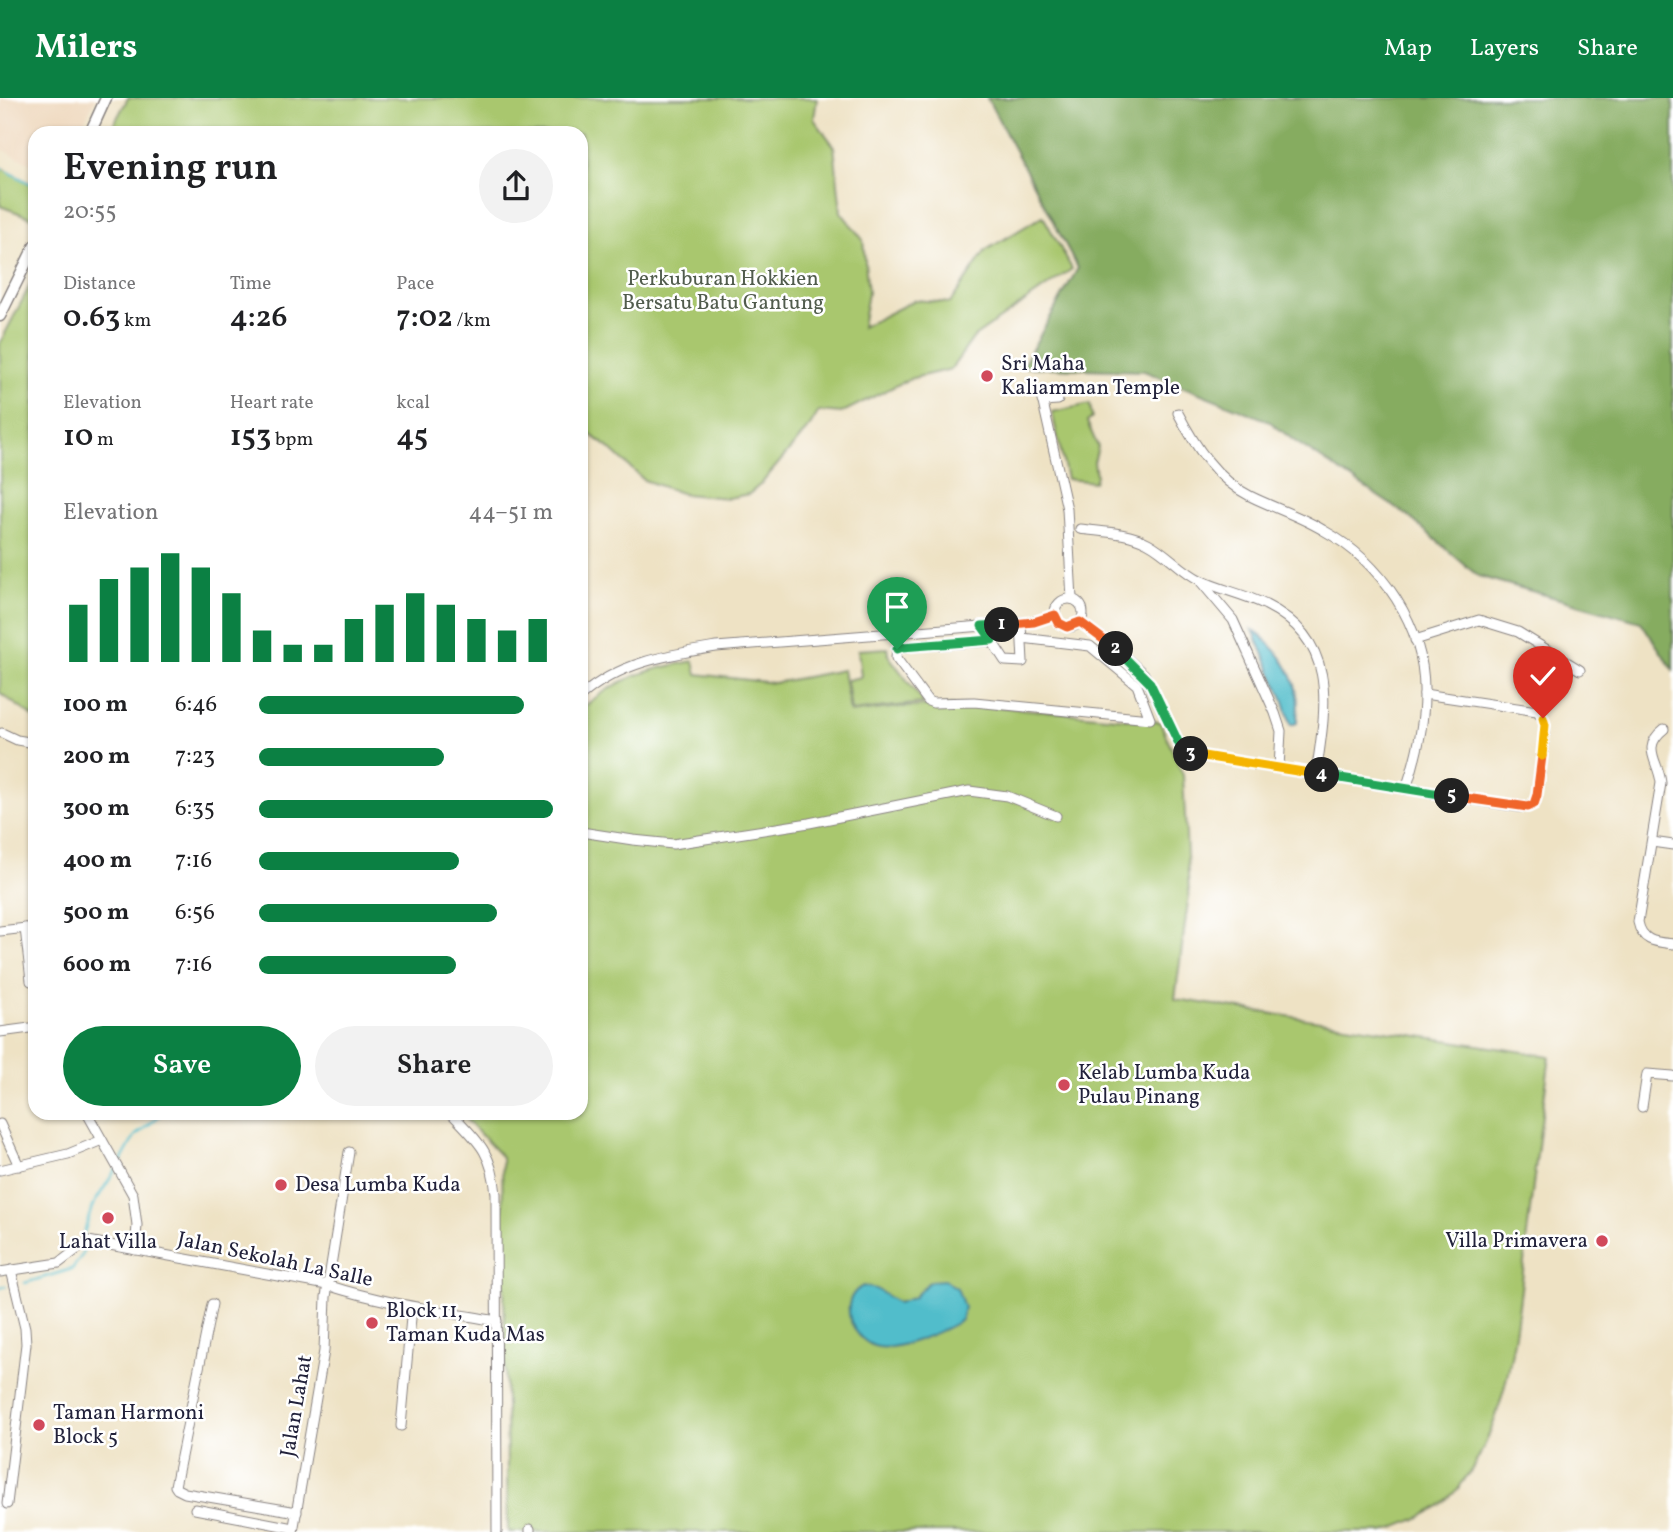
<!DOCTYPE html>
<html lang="en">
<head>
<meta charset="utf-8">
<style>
  body { margin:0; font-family:Vollkorn,serif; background:#f2f2f2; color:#202124; height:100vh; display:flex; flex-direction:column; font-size:26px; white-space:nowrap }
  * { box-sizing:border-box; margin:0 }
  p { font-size:23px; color:#757577 }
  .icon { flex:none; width:38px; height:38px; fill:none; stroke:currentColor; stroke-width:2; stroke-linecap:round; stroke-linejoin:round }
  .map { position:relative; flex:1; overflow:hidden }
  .details { position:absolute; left:28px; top:28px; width:560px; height:994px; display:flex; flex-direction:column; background:#fff; border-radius:21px; box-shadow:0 2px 5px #0004 }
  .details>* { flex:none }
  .pin { position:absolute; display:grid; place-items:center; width:60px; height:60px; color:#fff; margin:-72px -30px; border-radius:50% 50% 50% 0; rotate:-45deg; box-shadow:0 0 7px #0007 }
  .pin .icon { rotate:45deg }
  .km { position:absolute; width:35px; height:35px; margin:-18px; border-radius:50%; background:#222; color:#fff; font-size:19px; line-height:35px; text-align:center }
  .round { display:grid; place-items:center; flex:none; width:74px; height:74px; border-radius:37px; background:#f2f2f2 }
  .overview { display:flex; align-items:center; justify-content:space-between; height:119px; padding:0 35px }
  h1 { font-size:38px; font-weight:600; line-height:52px }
  .metrics { display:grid; grid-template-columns:repeat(3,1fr); gap:10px; height:119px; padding:7px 35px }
  .metrics div { display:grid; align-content:center }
  .metrics b { font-size:30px; font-weight:600 }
  .metrics small { font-size:19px; font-weight:400 }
  .metrics p { font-size:19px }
  .chart { height:196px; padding:14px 35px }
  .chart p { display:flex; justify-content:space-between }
  .chart svg { width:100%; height:126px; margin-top:7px; stroke:#0b8043; stroke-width:6 }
  .cta { display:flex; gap:14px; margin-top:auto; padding:14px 35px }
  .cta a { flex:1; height:80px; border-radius:42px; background:#0b8043; color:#fff; font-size:28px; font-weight:600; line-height:80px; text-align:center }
  .cta a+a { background:#f2f2f2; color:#202124 }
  ul { padding:0 35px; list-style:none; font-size:23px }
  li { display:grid; grid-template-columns:112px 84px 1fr; align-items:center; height:52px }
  li i { height:18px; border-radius:9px; background:#0b8043 }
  header { display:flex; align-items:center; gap:42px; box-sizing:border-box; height:98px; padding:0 35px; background:#0b8043; color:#fff }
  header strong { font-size:33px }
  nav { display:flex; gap:38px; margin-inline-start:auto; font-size:24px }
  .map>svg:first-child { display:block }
  .built { fill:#eed7bb }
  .green { fill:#a9c76e; stroke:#667454; stroke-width:2 }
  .forest { fill:#86ac61; stroke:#54674e; stroke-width:2 }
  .water { fill:#51bdcb; stroke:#3a7083; stroke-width:2 }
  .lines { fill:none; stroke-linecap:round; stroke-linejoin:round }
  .stream { stroke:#51bdcb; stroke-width:2.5 }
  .minor-casing { stroke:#888280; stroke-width:11 }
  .tertiary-casing { stroke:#888280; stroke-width:13 }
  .minor { stroke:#fff; stroke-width:9 }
  .tertiary { stroke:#fff; stroke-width:10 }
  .split-1-casing { stroke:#fff; stroke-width:14 }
  .split-2-casing { stroke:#fff; stroke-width:14 }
  .split-3-casing { stroke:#fff; stroke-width:14 }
  .split-4-casing { stroke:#fff; stroke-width:14 }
  .split-5-casing { stroke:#fff; stroke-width:14 }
  .split-6-casing { stroke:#fff; stroke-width:14 }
  .split-7-casing { stroke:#fff; stroke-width:14 }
  .split-1 { stroke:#22a559; stroke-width:9 }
  .split-2 { stroke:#f0652b; stroke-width:9 }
  .split-3 { stroke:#22a559; stroke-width:9 }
  .split-4 { stroke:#f5b400; stroke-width:9 }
  .split-5 { stroke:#22a559; stroke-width:9 }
  .split-6 { stroke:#f0652b; stroke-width:9 }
  .split-7 { stroke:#f5b400; stroke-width:9 }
  .poi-dot { fill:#d1495b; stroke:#fff; stroke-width:2.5 }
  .labels { text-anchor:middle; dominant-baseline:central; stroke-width:5; stroke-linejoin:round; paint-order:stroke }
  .park-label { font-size:21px; fill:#515c4d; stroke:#fff }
  .poi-label { font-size:21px; fill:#22223b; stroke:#fff; text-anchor:start }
  .street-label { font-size:21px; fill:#22223b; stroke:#fff }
</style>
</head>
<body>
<header>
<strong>Milers</strong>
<nav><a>Map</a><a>Layers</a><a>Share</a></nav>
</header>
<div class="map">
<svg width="1673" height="1434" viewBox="0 0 1673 1434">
  <rect width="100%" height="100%" fill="#fff"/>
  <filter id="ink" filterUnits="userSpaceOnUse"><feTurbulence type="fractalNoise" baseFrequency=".0143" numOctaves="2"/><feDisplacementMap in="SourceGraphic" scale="14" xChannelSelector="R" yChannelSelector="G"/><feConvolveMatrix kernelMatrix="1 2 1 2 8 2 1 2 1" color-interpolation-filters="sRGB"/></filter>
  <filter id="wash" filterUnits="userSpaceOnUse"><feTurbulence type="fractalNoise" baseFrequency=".00686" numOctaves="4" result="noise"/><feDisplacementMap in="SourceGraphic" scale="28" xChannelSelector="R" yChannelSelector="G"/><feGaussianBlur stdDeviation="1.57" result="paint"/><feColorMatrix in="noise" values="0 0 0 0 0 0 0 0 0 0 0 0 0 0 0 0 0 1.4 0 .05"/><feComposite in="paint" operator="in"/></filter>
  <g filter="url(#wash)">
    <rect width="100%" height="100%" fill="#eee2c4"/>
    <polygon class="built" points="0,0 96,0 78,35 35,35 35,68 0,50"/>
    <g class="green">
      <polygon points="128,0 817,0 814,21 834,48 841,114 863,142 868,195 862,229 915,202 950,205 986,152 1043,118 1072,171 974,239 951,271 909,281 841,315 819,313 810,328 761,386 749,396 728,400 684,396 644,382 608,349 581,330 581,35 109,35"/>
      <polygon points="0,69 35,88 35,121 0,108"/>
      <polygon points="35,178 35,620 0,595 0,245"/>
      <polygon points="1090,306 1092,320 1087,324 1098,349 1094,364 1096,377 1094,384 1067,381 1052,314"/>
      <polygon points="888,550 888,557 924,605 851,613 847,582 861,579 858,552"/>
      <path d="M694,563L697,576L774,585L843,572L850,615L900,609L977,607L1160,624L1183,677L1189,796L1175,901L1550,958C1542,1015 1535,1071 1528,1128C1519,1207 1513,1313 1466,1380C1444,1412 1419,1421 1383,1434H508L502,1059L460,1015H581V611C618,580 647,571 694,563Z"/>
    </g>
    <polygon class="forest" points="987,0 1673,0 1673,572 1641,524 1478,478 1408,418 1293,342 1269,323 1144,273 1022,269 1078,170"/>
    <g class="water">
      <path d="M1253,532C1274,547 1293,570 1297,596C1299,605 1297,616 1297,625L1291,627L1283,600Z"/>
      <path d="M944,1182L957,1190L964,1209L961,1222C944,1233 894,1255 874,1248C850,1239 837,1201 863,1188L876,1191L898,1205L913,1200L930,1183Z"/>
    </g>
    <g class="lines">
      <g class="stream">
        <polyline points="0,69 3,71"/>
        <polyline points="7,73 35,88"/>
        <polyline points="120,1065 135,1038 163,1015"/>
        <polyline points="25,1185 72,1171 83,1156 83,1138 92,1109 116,1071"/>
        <polyline points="0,1190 6,1188"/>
      </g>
    </g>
  </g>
  <g filter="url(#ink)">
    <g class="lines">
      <g class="minor-casing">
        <g id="minor">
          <polyline points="1041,296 1067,411 1072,501"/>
          <polyline points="1042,303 1058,302 1056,293"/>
          <path d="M1178,315C1195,348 1216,381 1250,398C1274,410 1300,418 1323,432C1381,464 1426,528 1424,597C1424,628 1416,661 1406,691"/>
          <path d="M1080,431C1101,434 1128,434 1148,445C1167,455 1181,473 1200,482C1221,492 1245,496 1266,507C1339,543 1326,609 1316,676"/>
          <polyline points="1201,484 1233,522 1275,615 1281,633 1279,670"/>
          <circle cx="1069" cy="515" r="14"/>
          <path d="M1080,524L1114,549L1144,576L1181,650L1190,656L1519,709H1528L1534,706L1537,697L1545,635C1545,626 1544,619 1537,613L1424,596"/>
          <polyline points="982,528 1005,563 1023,564 1021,525"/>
          <polyline points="1415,542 1479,522 1518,534 1580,572"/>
          <polyline points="992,543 902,549 897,551 896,560 928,603 933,605 974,604 1150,621 1137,587 1090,548 1022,540"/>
          <path d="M581,598C620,564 667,557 716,549L1034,524L1055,517"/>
          <path d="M1664,631C1640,650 1659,663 1661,685L1638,824C1642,844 1656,844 1673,846"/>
          <polyline points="2,635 17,642 35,645"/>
          <polyline points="581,734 633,742 673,746 809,725 969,693 1007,698 1056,718"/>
          <polyline points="1652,744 1673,747"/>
          <polyline points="25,830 31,883"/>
          <polyline points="0,833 35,829"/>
          <polyline points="0,934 30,930"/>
          <polyline points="1642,1009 1647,976 1673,978"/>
          <polyline points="87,1015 133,1097 137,1127 135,1152"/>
          <path d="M451,1015C479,1044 492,1054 496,1096L497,1434"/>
          <polyline points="0,1026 19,1068"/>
          <polyline points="0,1072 68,1056 102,1042"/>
          <path d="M88,1143L327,1187C382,1205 440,1213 497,1223"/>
          <polyline points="0,1174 59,1165 80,1149"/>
          <polyline points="212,1206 175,1388 177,1391 185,1395 297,1414"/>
          <polyline points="401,1328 412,1209"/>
          <polyline points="7,1406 26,1246 25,1230 11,1172"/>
          <polyline points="195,1411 293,1430"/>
          <polyline points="293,1434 324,1253 326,1199 349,1054"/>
          <polyline points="530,1434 530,1431"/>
        </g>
      </g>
      <g class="tertiary-casing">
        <g id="tertiary">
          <polyline points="90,35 106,0"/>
          <polyline points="0,218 35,147"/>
        </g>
      </g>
      <use href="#minor" class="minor"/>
      <use href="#tertiary" class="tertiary"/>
    </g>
  </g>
  <g class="lines" filter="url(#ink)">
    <g class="split-1-casing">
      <polyline id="split-1" points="897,551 902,549 992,542 982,528 1002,527"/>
    </g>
    <g class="split-2-casing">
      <polyline id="split-2" points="1002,527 1034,524 1055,517 1059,525 1067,529 1080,524 1116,551"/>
    </g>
    <g class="split-3-casing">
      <polyline id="split-3" points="1116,551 1150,585 1181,650 1191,656"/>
    </g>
    <g class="split-4-casing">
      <polyline id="split-4" points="1191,656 1322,677"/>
    </g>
    <g class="split-5-casing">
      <polyline id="split-5" points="1322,677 1452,698"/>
    </g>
    <g class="split-6-casing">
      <polyline id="split-6" points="1452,698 1528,709 1534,706 1537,697 1542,658"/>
    </g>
    <g class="split-7-casing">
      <polyline id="split-7" points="1542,658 1545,627 1543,620"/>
    </g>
    <use href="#split-1" class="split-1"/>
    <use href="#split-2" class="split-2"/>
    <use href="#split-3" class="split-3"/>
    <use href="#split-4" class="split-4"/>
    <use href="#split-5" class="split-5"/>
    <use href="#split-6" class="split-6"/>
    <use href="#split-7" class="split-7"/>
  </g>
  <g class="poi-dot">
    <circle cx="987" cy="278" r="7"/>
    <circle cx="1064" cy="987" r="7"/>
    <circle cx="281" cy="1087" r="7"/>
    <circle cx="108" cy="1120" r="7"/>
    <circle cx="1602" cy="1143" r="7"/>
    <circle cx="372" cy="1225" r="7"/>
    <circle cx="39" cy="1327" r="7"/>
  </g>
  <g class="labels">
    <g class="park-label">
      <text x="723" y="181">Perkuburan Hokkien<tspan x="723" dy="24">Bersatu Batu Gantung</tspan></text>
    </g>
    <g class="poi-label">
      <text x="1001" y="266">Sri Maha<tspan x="1001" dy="24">Kaliamman Temple</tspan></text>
      <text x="1078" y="975">Kelab Lumba Kuda<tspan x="1078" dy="24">Pulau Pinang</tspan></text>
      <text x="295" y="1087">Desa Lumba Kuda</text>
      <text x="1588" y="1143" text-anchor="end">Villa Primavera</text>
      <text x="108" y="1144" text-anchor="middle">Lahat Villa</text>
      <text x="386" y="1213">Block 11,<tspan x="386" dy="24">Taman Kuda Mas</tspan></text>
      <text x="53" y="1315">Taman Harmoni<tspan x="53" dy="24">Block 5</tspan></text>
    </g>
    <g class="street-label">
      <text transform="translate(275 1162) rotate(12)">Jalan Sekolah La Salle</text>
      <text transform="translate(297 1308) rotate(-80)">Jalan Lahat</text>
    </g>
  </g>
</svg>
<div class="pin" style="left:897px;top:551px;background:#1e9e55"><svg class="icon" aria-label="arrive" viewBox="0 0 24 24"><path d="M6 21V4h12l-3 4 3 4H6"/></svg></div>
<div class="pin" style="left:1543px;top:620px;background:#d93025"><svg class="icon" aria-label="check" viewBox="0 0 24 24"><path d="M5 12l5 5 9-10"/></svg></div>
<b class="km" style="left:1002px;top:527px">1</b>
<b class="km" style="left:1116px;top:551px">2</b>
<b class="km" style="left:1191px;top:656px">3</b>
<b class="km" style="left:1322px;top:677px">4</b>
<b class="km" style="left:1452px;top:698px">5</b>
<section class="details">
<div class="overview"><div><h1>Evening run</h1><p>20:55</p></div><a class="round"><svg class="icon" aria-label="share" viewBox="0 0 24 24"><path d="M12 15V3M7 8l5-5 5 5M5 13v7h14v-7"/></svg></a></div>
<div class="metrics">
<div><p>Distance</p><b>0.63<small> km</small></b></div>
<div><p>Time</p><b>4:26</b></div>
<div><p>Pace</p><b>7:02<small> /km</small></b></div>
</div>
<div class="metrics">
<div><p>Elevation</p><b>10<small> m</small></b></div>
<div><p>Heart rate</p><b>153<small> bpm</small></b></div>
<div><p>kcal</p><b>45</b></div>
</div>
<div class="chart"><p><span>Elevation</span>44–51 m</p>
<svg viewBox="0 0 160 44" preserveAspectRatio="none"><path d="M5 44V24M15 44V15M25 44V11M35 44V6M45 44V11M55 44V20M65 44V33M75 44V38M85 44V38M95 44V29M105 44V24M115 44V20M125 44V24M135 44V29M145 44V33M155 44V29"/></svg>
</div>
<ul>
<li><b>100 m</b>6:46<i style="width:90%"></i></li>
<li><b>200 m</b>7:23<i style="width:63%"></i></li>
<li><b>300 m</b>6:35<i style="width:100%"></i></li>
<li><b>400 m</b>7:16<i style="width:68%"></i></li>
<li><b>500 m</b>6:56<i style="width:81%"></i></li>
<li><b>600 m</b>7:16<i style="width:67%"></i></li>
</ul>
<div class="cta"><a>Save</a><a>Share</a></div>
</section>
</div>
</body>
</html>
